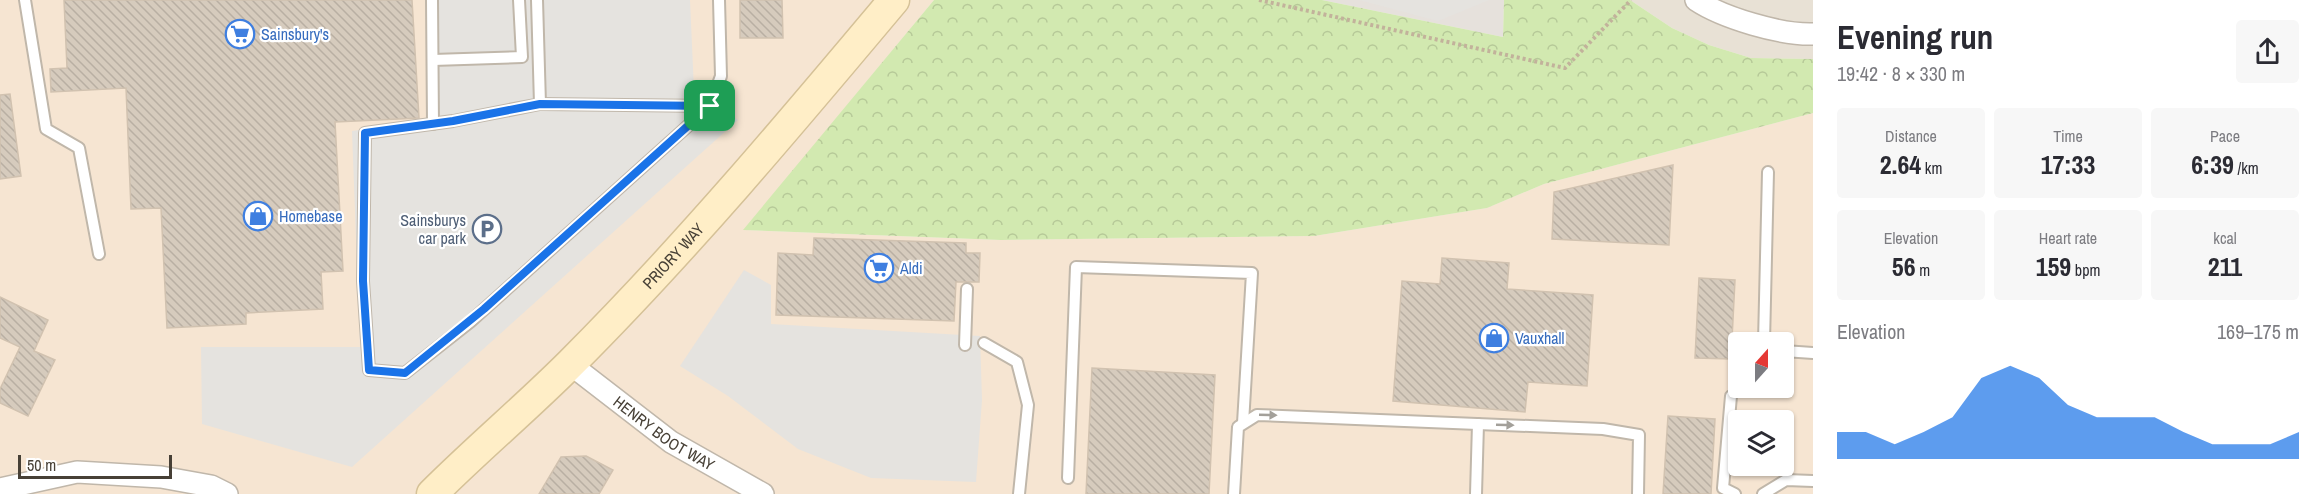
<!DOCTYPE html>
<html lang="en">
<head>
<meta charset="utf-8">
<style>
  body { margin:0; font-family:"Archivo Narrow",sans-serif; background:#f7f7f7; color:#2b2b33; height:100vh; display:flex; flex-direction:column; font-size:22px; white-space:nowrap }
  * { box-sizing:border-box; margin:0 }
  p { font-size:20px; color:#7c7c81 }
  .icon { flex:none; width:33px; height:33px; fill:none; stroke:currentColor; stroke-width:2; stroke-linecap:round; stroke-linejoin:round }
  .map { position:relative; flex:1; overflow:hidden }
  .side { display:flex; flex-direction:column; background:#fff; width:510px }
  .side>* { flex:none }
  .needle { width:39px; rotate:21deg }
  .tools { position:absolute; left:1728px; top:332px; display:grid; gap:12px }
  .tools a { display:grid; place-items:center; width:66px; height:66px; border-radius:6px; background:#fff; box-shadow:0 2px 4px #0004; font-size:30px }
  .scale { position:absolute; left:18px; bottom:15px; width:154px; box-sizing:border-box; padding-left:6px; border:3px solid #474036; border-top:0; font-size:16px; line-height:21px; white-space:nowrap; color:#474036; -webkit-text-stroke:4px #fff; paint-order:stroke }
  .pin { position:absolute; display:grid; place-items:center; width:51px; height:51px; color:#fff; margin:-26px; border-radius:12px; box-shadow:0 3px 9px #0006 }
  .round { display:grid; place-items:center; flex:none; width:63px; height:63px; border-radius:6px; background:#f7f7f7 }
  .summary { display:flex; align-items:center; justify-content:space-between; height:102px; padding:0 24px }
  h1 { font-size:33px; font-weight:700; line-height:45px }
  .figures { display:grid; grid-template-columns:repeat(3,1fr); gap:9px; height:102px; padding:6px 24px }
  .figures div { display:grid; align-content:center; border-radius:6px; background:#f7f7f7; text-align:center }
  .figures b { font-size:26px; font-weight:700 }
  .figures small { font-size:16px; font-weight:400 }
  .figures p { font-size:16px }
  .chart { height:168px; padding:12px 24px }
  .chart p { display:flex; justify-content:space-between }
  .chart svg { width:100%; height:108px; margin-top:6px; fill:#1a73e8; opacity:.7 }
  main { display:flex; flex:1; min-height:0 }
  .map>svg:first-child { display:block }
  .residential { fill:#e8e1d5 }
  .commercial { fill:#f6e5d2; fill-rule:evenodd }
  .industrial { fill:#e6e1dc }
  .forest { fill:url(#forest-crowns) }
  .parking { fill:#e5e3df }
  .building { fill:url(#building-back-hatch); stroke:#d1c2b0; stroke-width:1.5 }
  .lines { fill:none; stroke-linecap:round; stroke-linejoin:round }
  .lane-casing { stroke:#c0b7aa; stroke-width:14 }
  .street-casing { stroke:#c0b7aa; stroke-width:24 }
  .secondary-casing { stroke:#d5c197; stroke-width:33 }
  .path { stroke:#c2b29b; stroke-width:4; stroke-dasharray:3 3; stroke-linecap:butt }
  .lane { stroke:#fff; stroke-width:10 }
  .street { stroke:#fff; stroke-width:21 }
  .secondary { stroke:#ffeec7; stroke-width:30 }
  .oneway { fill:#a3a09a }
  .route-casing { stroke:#fff; stroke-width:12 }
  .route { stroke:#1a73e8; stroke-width:8 }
  .labels { text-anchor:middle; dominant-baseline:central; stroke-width:4.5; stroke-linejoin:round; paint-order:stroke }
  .shop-label { font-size:16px; fill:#366cbe; stroke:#fff; text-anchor:start }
  .service-label { font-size:16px; fill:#4e5e75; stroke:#fff; text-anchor:end }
  .street-label { font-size:16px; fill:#474036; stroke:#fff }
</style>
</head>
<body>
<main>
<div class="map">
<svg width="1813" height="494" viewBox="0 0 1813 494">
  <defs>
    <pattern id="forest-crowns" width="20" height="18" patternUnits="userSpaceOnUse" patternTransform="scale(1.5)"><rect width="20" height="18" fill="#d2e9b0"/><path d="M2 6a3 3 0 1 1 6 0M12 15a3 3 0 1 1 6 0" fill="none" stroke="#b6c998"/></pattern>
    <pattern id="building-back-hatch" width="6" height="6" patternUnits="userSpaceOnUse" patternTransform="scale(1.5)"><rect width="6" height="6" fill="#d6cbbd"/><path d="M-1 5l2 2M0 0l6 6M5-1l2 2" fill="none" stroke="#b9afa3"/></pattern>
  </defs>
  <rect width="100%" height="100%" fill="#f4f0e8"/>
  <polygon class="residential" points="1630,0 1813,0 1813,59 1751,58 1709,45 1672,28"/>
  <path class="commercial" d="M0,0H934L744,230L1001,240L1314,236L1487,208L1544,184L1813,113V494H0ZM1738,342H1784V387H1738ZM1738,420H1784V465H1738Z"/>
  <polygon class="industrial" points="1322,0 1504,0 1503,37"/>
  <polygon class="forest" points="934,0 1322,0 1503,37 1504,0 1630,0 1672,28 1709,45 1751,58 1813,59 1813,113 1544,184 1487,208 1314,236 1001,240 743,230"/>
  <g class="parking">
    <polygon points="426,0 690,0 694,91 738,120 352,467 202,424 201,347 360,347 352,131 428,120"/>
    <polygon points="1359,0 1489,0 1438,21"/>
    <polygon points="744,270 771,285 771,324 980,336 982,400 976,482 871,478 798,449 728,396 680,366"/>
  </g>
  <g class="building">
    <polygon points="64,0 412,0 419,118 335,122 343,271 321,272 323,309 246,313 246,324 167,328 161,208 131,209 126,88 51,92 50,69 67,68"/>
    <polygon points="740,0 782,0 783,38 740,38"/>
    <polygon points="10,94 21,176 0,179 0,95"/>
    <polygon points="1673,165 1669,245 1552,239 1554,192"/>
    <polygon points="814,238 966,243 966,253 980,253 979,282 956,282 954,321 776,315 778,253 813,255"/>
    <polygon points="1442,258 1509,263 1507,289 1593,295 1587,386 1528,382 1525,412 1393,401 1402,281 1440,284"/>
    <polygon points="1699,278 1735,280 1731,359 1695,358"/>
    <polygon points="0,297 48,320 34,351 55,360 28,416 0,403 0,389 20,347 0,338"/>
    <polygon points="1092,368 1215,375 1209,494 1086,494"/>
    <polygon points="1668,416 1715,419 1711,494 1663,494"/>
    <polygon points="586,456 613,470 599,494 539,494 561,457"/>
  </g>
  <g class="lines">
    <g class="lane-casing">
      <g id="lane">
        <polyline points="25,0 46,129 79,148 99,254"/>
        <polyline points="432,0 433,124"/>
        <polyline points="537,0 540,104 453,121 365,133 363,281 369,370 405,373 470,322 710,106 721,76 719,0"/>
        <polyline points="433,60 522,57 519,0"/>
        <polyline points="540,104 710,106"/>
        <polyline points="1764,342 1768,172"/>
        <polyline points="984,343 1017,362 1028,405 1019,494"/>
        <polyline points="965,345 967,289"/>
        <polyline points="1784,351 1813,353"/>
        <polyline points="1731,396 1723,488 1735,494"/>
        <polyline points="1068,478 1076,267 1252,273 1243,423"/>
        <polyline points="1234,494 1238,427 1257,415 1603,429 1639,435 1638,494"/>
        <polyline points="1476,494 1478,424"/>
        <polyline points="1763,494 1786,480 1813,481"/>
      </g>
    </g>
    <g class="street-casing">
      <g id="street">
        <path d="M1696,0C1723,18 1781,35 1813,34"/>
        <path id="s1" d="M570,364L671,442L763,494"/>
        <polyline points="0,489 77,472 161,477 211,486 227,494"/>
      </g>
    </g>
    <g class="secondary-casing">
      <g id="secondary">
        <path id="s2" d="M432,494C477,449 526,408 571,363C685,249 790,124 894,0"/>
      </g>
    </g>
    <polyline class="path" points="1259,0 1565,68 1631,0"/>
    <use href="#lane" class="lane"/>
    <use href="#street" class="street"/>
    <use href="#secondary" class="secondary"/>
  </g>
  <defs><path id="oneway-solid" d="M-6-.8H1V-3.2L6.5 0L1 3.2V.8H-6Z" transform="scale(1.5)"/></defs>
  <g class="oneway">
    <use href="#oneway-solid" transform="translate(1268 415) rotate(2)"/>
    <use href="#oneway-solid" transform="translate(1505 425) rotate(2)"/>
  </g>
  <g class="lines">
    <g class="route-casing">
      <polygon id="route" points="540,104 710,106 484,309 405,373 369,370 363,281 365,133 453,121"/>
    </g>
    <use href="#route" class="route"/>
  </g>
  <defs>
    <g id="supermarket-ring" transform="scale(1.5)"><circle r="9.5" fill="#fff" stroke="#3f7fe0" stroke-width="1.5"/><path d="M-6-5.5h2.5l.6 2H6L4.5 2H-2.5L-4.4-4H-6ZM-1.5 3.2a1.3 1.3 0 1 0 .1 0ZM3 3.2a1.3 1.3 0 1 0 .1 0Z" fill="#3f7fe0"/></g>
    <g id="shop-ring" transform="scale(1.5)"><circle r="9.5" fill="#fff" stroke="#3f7fe0" stroke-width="1.5"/><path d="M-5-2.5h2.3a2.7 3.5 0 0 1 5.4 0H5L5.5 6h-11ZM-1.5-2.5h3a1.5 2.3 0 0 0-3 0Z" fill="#3f7fe0"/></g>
    <g id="parking-ring" transform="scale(1.5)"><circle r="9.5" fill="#fff" stroke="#5c6f8a" stroke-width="1.5"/><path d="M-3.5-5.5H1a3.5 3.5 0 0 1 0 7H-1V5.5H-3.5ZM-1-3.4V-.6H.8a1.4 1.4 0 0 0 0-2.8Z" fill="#5c6f8a"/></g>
  </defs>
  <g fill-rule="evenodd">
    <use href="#supermarket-ring" x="240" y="34"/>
    <use href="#shop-ring" x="258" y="216"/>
    <use href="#parking-ring" x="487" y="229"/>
    <use href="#supermarket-ring" x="879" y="268"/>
    <use href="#shop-ring" x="1494" y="338"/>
  </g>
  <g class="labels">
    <g class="shop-label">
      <text x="261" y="34">Sainsbury's</text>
      <text x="279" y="216">Homebase</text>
      <text x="900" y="268">Aldi</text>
      <text x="1515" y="338">Vauxhall</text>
    </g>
    <g class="service-label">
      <text x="466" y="220">Sainsburys<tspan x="466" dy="18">car park</tspan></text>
    </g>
    <g class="street-label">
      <text stroke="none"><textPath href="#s2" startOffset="339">PRIORY WAY</textPath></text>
      <text stroke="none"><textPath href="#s1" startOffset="117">HENRY BOOT WAY</textPath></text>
    </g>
  </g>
</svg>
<div class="tools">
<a><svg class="needle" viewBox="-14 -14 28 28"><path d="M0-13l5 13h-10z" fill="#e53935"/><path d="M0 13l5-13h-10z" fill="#7c7c81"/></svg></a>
<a><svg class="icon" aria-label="layers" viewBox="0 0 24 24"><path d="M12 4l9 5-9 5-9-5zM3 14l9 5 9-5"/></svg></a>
</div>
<div class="scale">50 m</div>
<div class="pin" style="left:710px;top:106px;background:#1e9e55"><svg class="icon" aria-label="arrive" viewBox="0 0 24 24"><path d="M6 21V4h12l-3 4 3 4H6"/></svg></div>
</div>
<section class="side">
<div class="summary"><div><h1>Evening run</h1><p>19:42 · 8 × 330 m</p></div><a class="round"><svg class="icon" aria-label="share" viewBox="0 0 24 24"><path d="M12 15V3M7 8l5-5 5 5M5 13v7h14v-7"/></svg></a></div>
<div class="figures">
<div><p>Distance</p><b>2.64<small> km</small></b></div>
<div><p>Time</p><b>17:33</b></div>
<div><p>Pace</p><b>6:39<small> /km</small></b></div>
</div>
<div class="figures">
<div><p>Elevation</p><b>56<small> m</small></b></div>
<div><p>Heart rate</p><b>159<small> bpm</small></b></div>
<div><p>kcal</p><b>211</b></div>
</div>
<div class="chart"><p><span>Elevation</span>169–175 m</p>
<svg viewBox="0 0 160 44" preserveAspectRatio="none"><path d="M0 44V33L10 33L20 38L30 33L40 27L50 11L60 6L70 11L80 22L90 27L100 27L110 27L120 33L130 38L140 38L150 38L160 33V44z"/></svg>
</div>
</section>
</main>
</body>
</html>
